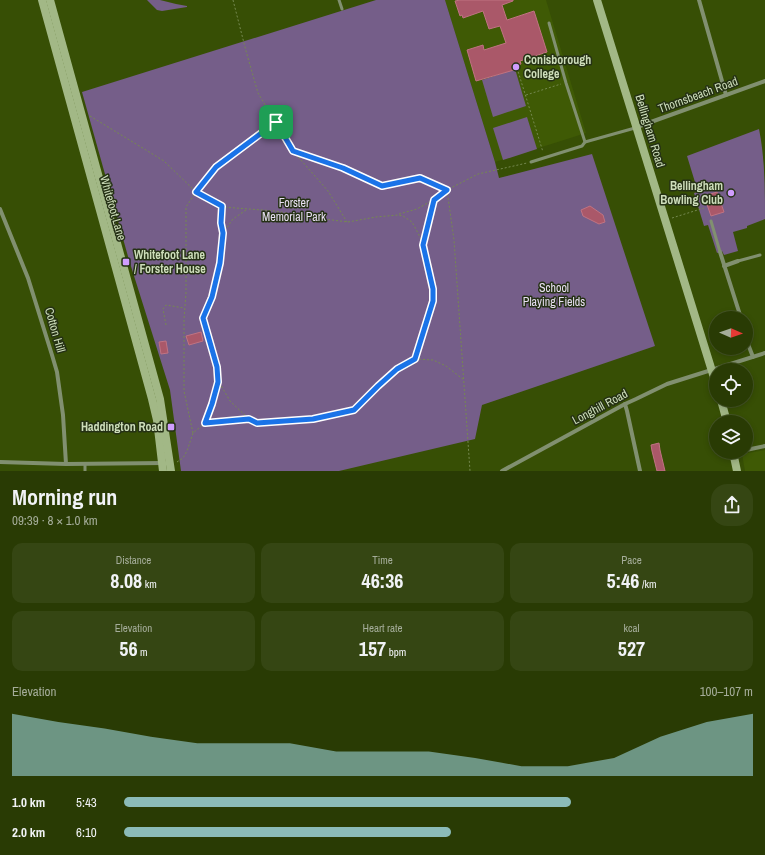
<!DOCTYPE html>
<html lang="en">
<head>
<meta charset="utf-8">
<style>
  body { margin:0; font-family:"Archivo Narrow",sans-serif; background:#354613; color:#f1f3f6; height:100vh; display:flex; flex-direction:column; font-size:15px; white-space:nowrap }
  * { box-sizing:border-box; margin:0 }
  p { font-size:13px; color:#a5ad9a }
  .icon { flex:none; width:22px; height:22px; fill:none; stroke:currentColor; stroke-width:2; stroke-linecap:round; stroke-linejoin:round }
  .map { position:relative; height:471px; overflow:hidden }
  .drawer { display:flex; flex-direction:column; background:#293b04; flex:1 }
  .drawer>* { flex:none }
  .needle { width:26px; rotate:92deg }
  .buttons { position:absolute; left:709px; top:311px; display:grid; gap:8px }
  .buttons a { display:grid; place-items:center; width:44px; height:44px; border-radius:50%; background:#293b04; box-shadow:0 2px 6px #0003,0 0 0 1px #455526; font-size:20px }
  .pin { position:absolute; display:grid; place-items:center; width:34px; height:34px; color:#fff; margin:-17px; border-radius:8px; box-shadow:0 2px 6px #0006 }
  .round { display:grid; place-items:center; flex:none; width:42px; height:42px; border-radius:16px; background:#354613 }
  .overview { display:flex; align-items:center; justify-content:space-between; height:68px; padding:0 12px }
  h1 { font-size:22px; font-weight:800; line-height:30px }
  .metrics { display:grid; grid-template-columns:repeat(3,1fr); gap:6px; height:68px; padding:4px 12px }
  .metrics div { display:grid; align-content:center; border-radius:10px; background:#354613; text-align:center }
  .metrics b { font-size:20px; font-weight:800 }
  .metrics small { font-size:11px; font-weight:400 }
  .metrics p { font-size:11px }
  .chart { height:112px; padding:8px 12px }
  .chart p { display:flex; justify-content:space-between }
  .chart svg { width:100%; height:72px; margin-top:4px; fill:#8bbbb9; opacity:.7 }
  ul { padding:0 12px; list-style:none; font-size:13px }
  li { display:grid; grid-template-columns:64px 48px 1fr; align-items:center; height:30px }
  li i { height:10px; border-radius:5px; background:#8bbbb9 }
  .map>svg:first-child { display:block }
  .built { fill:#3f5a05 }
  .green { fill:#755e89 }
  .building { fill:#aa5869; stroke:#c07382 }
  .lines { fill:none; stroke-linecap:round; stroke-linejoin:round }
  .path { stroke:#758950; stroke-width:1; stroke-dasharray:2 2; stroke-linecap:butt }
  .lane { stroke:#819070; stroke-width:3 }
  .street { stroke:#819070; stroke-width:4 }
  .secondary { stroke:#a2b886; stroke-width:8 }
  .route-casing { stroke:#fff; stroke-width:8 }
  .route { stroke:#1a73e8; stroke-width:5 }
  .poi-dot { fill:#d09dfe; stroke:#253115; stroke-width:1.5 }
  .labels { text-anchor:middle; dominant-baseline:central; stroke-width:3; stroke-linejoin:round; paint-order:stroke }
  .poi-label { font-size:12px; font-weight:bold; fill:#cdddba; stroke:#253115; text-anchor:start }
  .street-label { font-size:12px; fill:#cdddba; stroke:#253115 }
  .park-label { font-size:12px; fill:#e8dff2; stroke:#253115 }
</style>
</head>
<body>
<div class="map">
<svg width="765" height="471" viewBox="0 0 765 471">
  <rect width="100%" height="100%" fill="#374f05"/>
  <g class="built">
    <polygon points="445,0 546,0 586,133 495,162"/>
    <polygon points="765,450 765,471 745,471 742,454"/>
  </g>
  <g class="green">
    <polygon points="147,0 160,0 176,4 187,6 187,7 162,11 157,10"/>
    <polygon points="376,0 445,0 495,162 499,178 592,154 655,346 482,405 475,439 339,471 181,471 170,390 129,260 82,92"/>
    <polygon points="515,69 526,106 493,117 482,80"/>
    <polygon points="527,117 537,149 503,160 493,128"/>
    <path d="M759,129C765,159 765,189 765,219L747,226V228L733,232L738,251L724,255L722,251L717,253L708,225L704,226L694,193L698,192L687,156Z"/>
  </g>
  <g class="building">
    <polygon points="460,0 513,0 513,1 502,5 507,20 534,11 547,52 520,61 521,64 513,66 514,70 476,81 467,50 483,45 484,50 506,43 500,26 489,29 483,11 463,18 462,15 460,16 455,1"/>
    <polygon points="717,192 724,212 711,216 704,196"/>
    <polygon points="590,206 603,215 605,222 599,224 583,216 581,210"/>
    <polygon points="201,332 203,341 189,345 186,336"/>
    <polygon points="166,341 168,353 161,354 159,342"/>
    <polygon points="659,443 660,450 665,471 657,471 652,451 651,445"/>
  </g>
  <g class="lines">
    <g class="path">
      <polyline points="233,0 246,51 258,93 293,151 328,191 347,222"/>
      <polyline points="517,68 543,152"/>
      <polyline points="526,95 561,84"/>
      <polyline points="90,116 164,161 196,192 223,207 275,211 316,218 348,222 376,217 398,215 403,216 412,222 418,233 423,244"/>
      <polyline points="293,151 343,168 382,186 420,178 447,190 454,240 470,471"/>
      <polyline points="222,206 221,223 223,233"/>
      <polyline points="246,210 233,219 223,233 220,263 212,297 203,318 217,367 219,382 230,401 249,419"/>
      <polyline points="399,214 417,209 433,200"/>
      <polyline points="672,218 704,208"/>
      <polyline points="166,325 163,309 166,305 184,308"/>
      <polyline points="415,359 433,360 446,366 464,380"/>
      <polyline points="205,423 212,404 218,382"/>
      <polyline points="193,433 184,391 184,319 186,293 186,207 196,192 216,167 276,122"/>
      <polyline points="177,462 183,458 187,451 193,433 205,423 249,419 257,423 313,419 354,410 377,386 397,369 415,359 433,301 433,289 423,245 434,200 447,190 478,174 527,163"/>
    </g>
    <g class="lane">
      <polyline points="339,0 342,9"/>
      <polyline points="549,23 566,83 585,142"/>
      <polyline points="531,162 582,146 585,142 635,128"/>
      <polyline points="711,221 720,252"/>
      <polyline points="738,261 760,255"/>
      <polyline points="85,471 85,464"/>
    </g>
    <g class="street">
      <polyline points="699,0 726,95"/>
      <polyline points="637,127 765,81"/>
      <polyline points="0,209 28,278 52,355 57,372 63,415 66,464"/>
      <polyline points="720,252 741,318"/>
      <polyline points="724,266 738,261"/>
      <polyline points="746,339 753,357"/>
      <polyline points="625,404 627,411 640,471"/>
      <polyline points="746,450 765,446"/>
      <polyline points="0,462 66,464 164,463"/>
      <polyline points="502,471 625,404 636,399 667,384 765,353"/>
    </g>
    <g class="secondary">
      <polyline points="42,0 152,399 157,420 163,471"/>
      <polyline points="50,0 160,399 171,471"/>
      <polyline points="597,0 716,384"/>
      <polyline points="721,400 727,422"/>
      <polyline points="733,452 737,471"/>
    </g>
  </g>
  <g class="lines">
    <g class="route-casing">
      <polygon id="route" points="276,122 293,151 343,168 382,186 420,178 447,190 434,200 423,245 433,289 433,301 415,359 397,369 378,386 354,410 313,419 257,423 249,419 205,423 212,404 218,382 217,367 203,318 212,297 220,263 223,233 221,223 222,206 196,192 216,167"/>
    </g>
    <use href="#route" class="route"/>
  </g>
  <g class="poi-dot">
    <circle cx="516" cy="67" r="4"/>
    <circle cx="731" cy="193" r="4"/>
    <rect x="122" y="258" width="8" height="8" rx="2"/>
    <rect x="167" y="423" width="8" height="8" rx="2"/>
  </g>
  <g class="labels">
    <g class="poi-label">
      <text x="524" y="60">Conisborough<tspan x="524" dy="14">College</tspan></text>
      <text x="723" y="186" text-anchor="end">Bellingham<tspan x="723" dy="14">Bowling Club</tspan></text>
      <text x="134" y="255">Whitefoot Lane<tspan x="134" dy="14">/ Forster House</tspan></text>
      <text x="163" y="427" text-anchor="end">Haddington Road</text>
    </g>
    <g class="street-label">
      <text transform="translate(698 95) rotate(-20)">Thornsbeach Road</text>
      <text transform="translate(650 131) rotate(73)">Bellingham Road</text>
      <text transform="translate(113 208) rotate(74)">Whitefoot Lane</text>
      <text transform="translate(55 330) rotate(74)">Cotton Hill</text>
      <text transform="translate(600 407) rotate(-28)">Longhill Road</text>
    </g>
    <g class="park-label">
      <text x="294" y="203">Forster<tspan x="294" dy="14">Memorial Park</tspan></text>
      <text x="554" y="288">School<tspan x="554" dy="14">Playing Fields</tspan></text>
    </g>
  </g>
</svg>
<div class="buttons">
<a><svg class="needle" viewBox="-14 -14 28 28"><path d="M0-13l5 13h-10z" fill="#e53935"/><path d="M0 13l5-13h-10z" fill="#a5ad9a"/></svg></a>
<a><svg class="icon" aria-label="locate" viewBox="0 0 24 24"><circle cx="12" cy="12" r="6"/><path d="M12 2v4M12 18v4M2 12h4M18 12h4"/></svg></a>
<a><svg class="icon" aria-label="layers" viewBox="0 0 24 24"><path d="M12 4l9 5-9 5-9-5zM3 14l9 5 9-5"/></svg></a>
</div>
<div class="pin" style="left:276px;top:122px;background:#1e9e55"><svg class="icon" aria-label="arrive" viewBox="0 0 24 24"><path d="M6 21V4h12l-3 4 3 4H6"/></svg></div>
</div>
<section class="drawer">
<div class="overview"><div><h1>Morning run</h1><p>09:39 · 8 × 1.0 km</p></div><a class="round"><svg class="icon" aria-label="share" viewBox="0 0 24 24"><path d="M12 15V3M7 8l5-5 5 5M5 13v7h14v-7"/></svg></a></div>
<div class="metrics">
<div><p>Distance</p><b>8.08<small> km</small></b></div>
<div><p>Time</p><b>46:36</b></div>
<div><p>Pace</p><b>5:46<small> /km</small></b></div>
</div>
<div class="metrics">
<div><p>Elevation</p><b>56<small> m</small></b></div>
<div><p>Heart rate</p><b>157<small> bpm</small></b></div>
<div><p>kcal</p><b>527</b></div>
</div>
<div class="chart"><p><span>Elevation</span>100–107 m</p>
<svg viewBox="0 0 160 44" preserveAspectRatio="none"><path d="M0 44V6L10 11L20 15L30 20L40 24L50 24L60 24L70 29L80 29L90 29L100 33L110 38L120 38L130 33L140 20L150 11L160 6V44z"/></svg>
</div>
<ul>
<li><b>1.0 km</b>5:43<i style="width:71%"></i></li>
<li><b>2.0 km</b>6:10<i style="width:52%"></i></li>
</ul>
</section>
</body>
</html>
